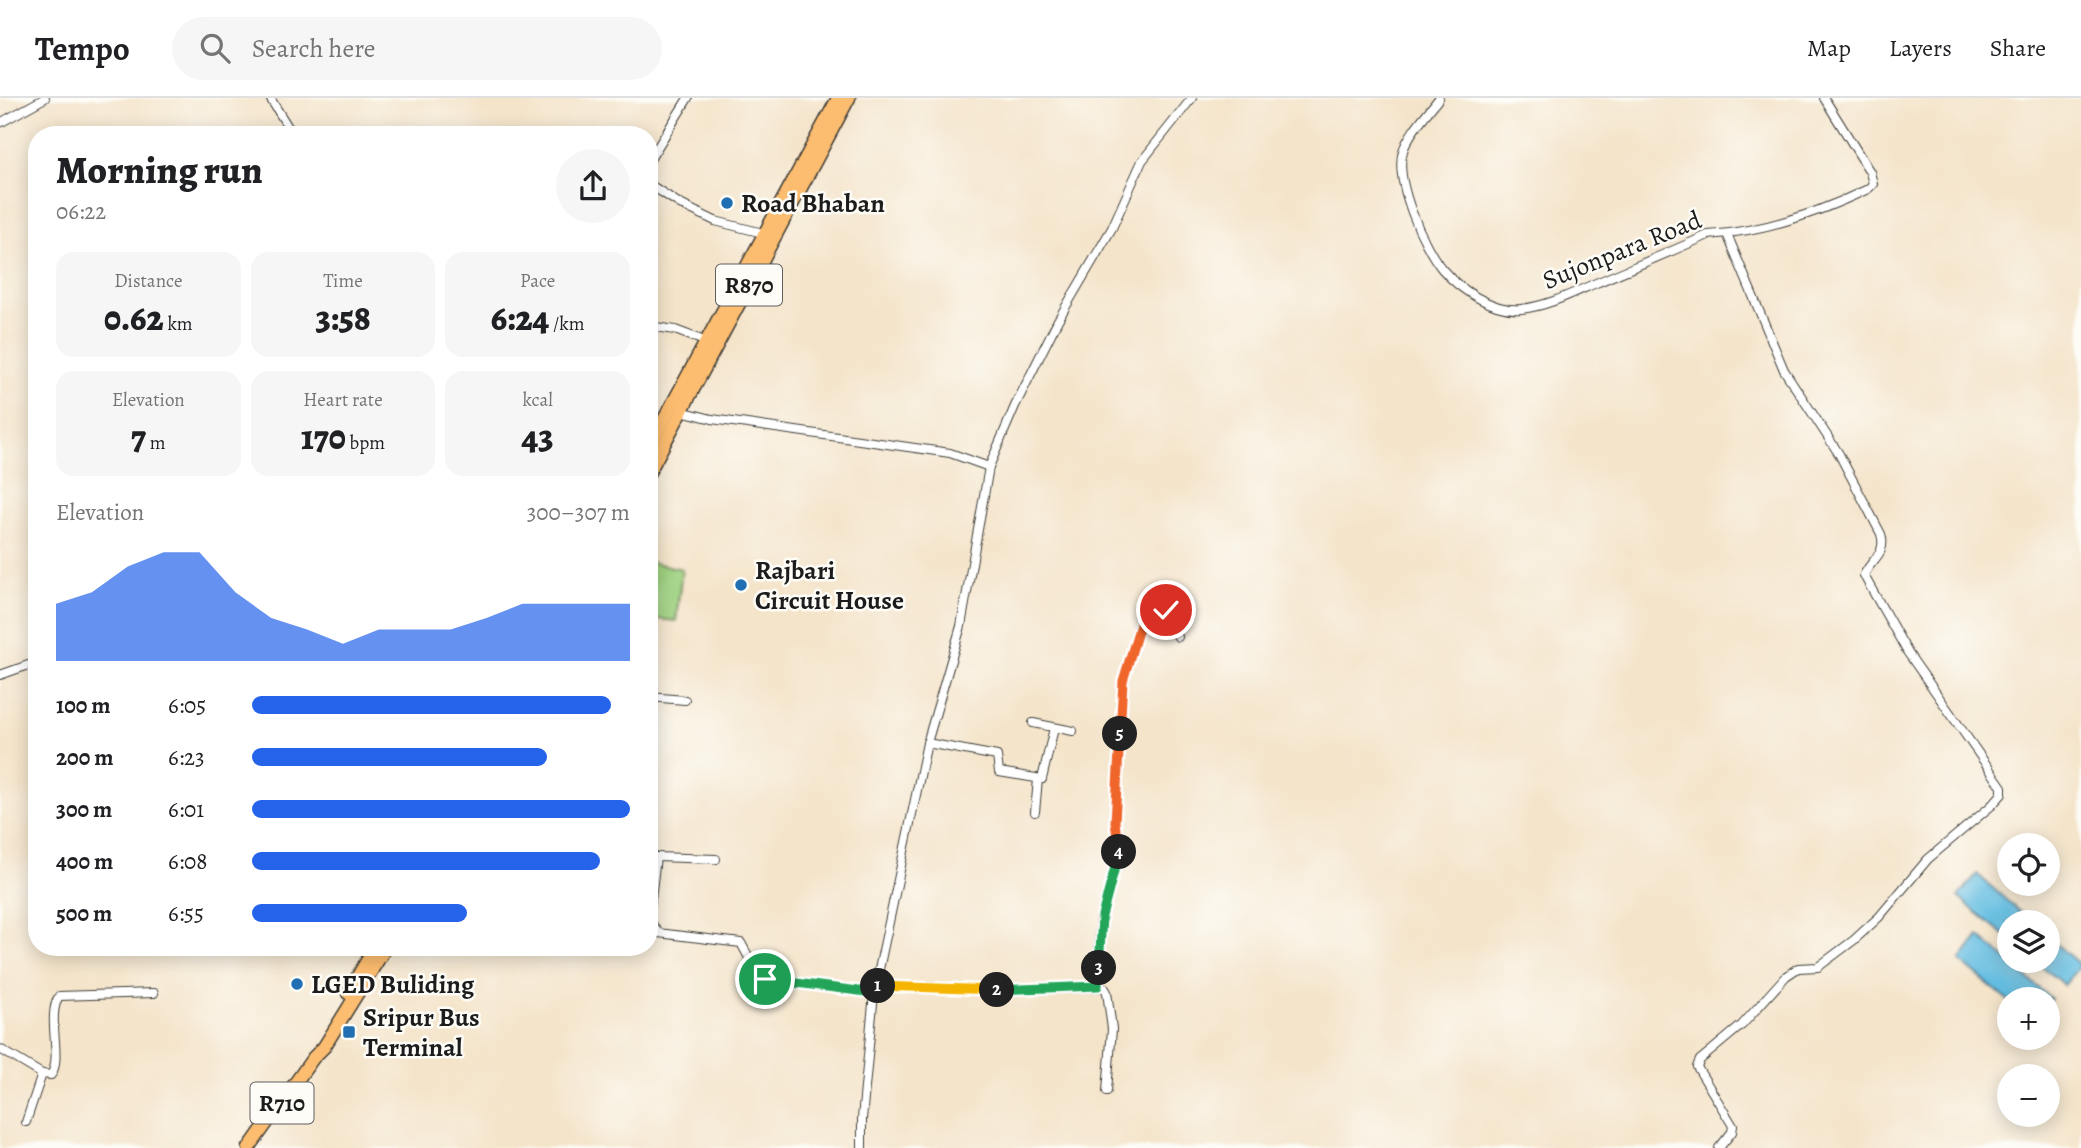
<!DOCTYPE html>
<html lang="en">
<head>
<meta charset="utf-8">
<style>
  body { margin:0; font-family:Alegreya,serif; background:#f6f6f6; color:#202124; height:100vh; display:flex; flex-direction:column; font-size:26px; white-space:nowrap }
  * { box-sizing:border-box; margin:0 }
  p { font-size:23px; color:#757577 }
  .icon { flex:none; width:38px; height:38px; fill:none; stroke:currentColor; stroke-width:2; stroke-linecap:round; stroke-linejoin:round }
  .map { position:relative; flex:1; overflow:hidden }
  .side { position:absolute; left:28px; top:28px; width:630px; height:830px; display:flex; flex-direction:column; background:#fff; border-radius:28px; box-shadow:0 4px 18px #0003 }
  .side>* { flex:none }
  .controls { position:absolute; left:1997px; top:735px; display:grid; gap:14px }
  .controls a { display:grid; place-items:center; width:63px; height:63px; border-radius:50%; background:#fff; box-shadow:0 4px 18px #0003; font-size:35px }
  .pin { position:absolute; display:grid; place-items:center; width:60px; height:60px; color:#fff; margin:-30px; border:4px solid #fff; border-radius:50%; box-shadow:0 2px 7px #0007 }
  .km { position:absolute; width:35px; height:35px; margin:-18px; border-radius:50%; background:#222; color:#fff; font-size:19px; line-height:35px; text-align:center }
  .round { display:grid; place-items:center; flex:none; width:74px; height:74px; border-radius:37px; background:#f6f6f6 }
  .summary { display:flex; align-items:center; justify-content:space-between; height:119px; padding:0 28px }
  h1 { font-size:38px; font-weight:800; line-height:52px }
  .stats { display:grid; grid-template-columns:repeat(3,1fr); gap:10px; height:119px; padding:7px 28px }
  .stats div { display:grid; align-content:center; border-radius:18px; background:#f6f6f6; text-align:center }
  .stats b { font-size:35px; font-weight:800 }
  .stats small { font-size:19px; font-weight:400 }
  .stats p { font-size:19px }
  .chart { height:196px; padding:14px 28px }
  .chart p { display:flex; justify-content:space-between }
  .chart svg { width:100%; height:126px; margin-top:7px; fill:#2563eb; opacity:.7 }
  ul { padding:0 28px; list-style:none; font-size:23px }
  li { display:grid; grid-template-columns:112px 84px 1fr; align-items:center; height:52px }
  li i { height:18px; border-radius:9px; background:#2563eb }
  header { display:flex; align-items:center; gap:42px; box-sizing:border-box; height:98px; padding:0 35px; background:#fff; border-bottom:2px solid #e0e0e0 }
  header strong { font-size:33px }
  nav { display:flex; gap:38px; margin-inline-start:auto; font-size:24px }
  .search { width:490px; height:63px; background:#f6f6f6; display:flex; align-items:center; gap:18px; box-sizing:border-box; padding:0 24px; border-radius:38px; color:#757577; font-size:26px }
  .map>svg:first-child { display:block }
  .green { fill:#9fd181; stroke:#5e764e; stroke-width:2 }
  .water { fill:#63bde1; stroke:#406c7e; stroke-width:2 }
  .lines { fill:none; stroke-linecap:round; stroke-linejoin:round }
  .minor-casing { stroke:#3c3a36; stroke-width:10 }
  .primary-casing { stroke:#3c3a36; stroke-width:15 }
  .minor { stroke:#fff; stroke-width:8 }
  .primary { stroke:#fcbd6f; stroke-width:12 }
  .split-1-casing { stroke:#fff; stroke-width:14 }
  .split-2-casing { stroke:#fff; stroke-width:14 }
  .split-3-casing { stroke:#fff; stroke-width:14 }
  .split-4-casing { stroke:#fff; stroke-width:14 }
  .split-5-casing { stroke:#fff; stroke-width:14 }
  .split-6-casing { stroke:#fff; stroke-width:14 }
  .split-7-casing { stroke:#fff; stroke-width:14 }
  .split-1 { stroke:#22a559; stroke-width:9 }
  .split-2 { stroke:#f5b400; stroke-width:9 }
  .split-3 { stroke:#22a559; stroke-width:9 }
  .split-4 { stroke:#22a559; stroke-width:9 }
  .split-5 { stroke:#f0652b; stroke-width:9 }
  .split-6 { stroke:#f0652b; stroke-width:9 }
  .split-7 { stroke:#f5b400; stroke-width:9 }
  .poi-dot { fill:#1f6fb2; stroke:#fdfcf7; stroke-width:2.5 }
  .labels { text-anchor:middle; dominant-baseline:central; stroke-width:5; stroke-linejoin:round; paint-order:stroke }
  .shield { fill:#fdfcf7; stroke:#605f5e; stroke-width:2 }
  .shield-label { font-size:24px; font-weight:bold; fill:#1c1c1c }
  .poi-label { font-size:26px; font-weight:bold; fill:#1c1c1c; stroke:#fdfcf7; text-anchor:start }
  .street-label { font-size:26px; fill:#1c1c1c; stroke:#fdfcf7 }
</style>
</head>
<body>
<header>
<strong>Tempo</strong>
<div class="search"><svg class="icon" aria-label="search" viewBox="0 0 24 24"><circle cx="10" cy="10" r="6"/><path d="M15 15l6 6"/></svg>Search here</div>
<nav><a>Map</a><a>Layers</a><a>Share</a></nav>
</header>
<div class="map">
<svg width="2081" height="1050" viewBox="0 0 2081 1050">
  <rect width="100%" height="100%" fill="#fdfcf7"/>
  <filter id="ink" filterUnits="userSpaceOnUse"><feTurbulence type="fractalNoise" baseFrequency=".0143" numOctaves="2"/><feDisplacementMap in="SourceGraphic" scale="14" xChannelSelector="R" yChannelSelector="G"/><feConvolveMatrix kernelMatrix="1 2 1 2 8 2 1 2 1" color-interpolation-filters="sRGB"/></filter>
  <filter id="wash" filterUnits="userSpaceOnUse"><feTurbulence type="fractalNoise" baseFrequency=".00686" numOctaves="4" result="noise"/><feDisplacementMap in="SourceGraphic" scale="28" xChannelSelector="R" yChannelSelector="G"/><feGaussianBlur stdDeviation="1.57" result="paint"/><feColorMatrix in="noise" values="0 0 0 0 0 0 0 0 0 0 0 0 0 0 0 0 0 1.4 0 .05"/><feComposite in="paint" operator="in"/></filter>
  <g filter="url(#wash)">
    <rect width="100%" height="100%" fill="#f4e4ca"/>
    <polygon class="green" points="649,464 682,471 676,523 649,520"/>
    <g class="water">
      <polygon points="1977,776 2031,824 2009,824 2009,841 1958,799"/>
      <polygon points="1979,838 2051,901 2048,905 2048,901 2009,903 1960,863"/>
      <polygon points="2048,839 2080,867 2064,887 2035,863 2048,863"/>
    </g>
  </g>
  <g filter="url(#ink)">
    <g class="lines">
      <g class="minor-casing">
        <g id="minor">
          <polyline points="270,0 293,37"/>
          <path d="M1439,0C1428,15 1409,34 1403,53C1394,82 1423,148 1442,171C1459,191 1493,214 1521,211C1548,208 1571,196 1596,185C1633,169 1671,154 1708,137C1762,134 1820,114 1868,91L1873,86L1870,74L1824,0"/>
          <polyline points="0,25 45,0"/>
          <polyline points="649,63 688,0"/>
          <polyline points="649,86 680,106 715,123 767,136"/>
          <polyline points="649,228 675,232 707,244"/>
          <polyline points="681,313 712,321 950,355 989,369"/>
          <polyline points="0,577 37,564"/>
          <polyline points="649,599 685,602"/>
          <polyline points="1033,625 1073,633"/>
          <polyline points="927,645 997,658 999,674 1042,681 1054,630"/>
          <polyline points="1035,714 1038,681"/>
          <polyline points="649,758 656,759 649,818"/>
          <polyline points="656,759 716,761"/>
          <polyline points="649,821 658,835 741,845 760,880 874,895"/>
          <polyline points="876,888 993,892 1104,889 1107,894 1112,931 1107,993"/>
          <path d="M1098,888C1099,864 1098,838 1102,816C1110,783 1123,759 1115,724L1123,583L1142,520L1166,512L1178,539"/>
          <path d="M0,951L42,976L51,977C63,959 46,919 59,898L154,895"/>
          <polyline points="26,1024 42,976"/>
          <polyline points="862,1050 862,1021 874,895 927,645 961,528 989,369 1015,308 1058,222 1112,130 1142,63 1192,0"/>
          <path d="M1719,1050L1732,1034L1733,1028L1697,969L1700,962L1742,927L1786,878L1798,870L1818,869L1854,842L1879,819L1928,761L1991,708L2002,696V689L1908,555L1867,483L1864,477C1872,460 1887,456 1881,436L1839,356L1784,272L1727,136"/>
        </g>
      </g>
      <g class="primary-casing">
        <g id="primary">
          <polyline points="649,349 838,0"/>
          <polyline points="649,374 849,0"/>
          <polyline points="348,895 375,849"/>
          <polyline points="249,1050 313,960 324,949 386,849"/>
        </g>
      </g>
      <use href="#minor" class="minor"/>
      <use href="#primary" class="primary"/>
    </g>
  </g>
  <g class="lines" filter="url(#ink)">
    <g class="split-1-casing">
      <polyline id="split-1" points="765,881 874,895 878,888"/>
    </g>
    <g class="split-2-casing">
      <polyline id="split-2" points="878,888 997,892"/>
    </g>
    <g class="split-3-casing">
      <polyline id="split-3" points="997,892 1098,888 1099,870"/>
    </g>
    <g class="split-4-casing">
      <polyline id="split-4" points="1099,870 1102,818 1119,754"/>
    </g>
    <g class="split-5-casing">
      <polyline id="split-5" points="1119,754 1115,724 1120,636"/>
    </g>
    <g class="split-6-casing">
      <polyline id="split-6" points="1120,636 1123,583 1142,520"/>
    </g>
    <g class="split-7-casing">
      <polyline id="split-7" points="1142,520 1166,512"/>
    </g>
    <use href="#split-1" class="split-1"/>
    <use href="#split-2" class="split-2"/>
    <use href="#split-3" class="split-3"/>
    <use href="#split-4" class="split-4"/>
    <use href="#split-5" class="split-5"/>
    <use href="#split-6" class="split-6"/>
    <use href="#split-7" class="split-7"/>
  </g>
  <g class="poi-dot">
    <circle cx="727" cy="105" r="7"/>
    <circle cx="741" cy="487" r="7"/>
    <circle cx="297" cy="886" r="7"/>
    <rect x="342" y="927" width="14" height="14" rx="3.5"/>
  </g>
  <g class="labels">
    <g class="shield">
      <rect x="716" y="166.5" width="66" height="41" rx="5"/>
      <rect x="250.5" y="984.5" width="63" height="41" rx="5"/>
    </g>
    <g class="shield-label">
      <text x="749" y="187">R870</text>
      <text x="282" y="1005">R710</text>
    </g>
    <g class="poi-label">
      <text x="741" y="105">Road Bhaban</text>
      <text x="755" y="472">Rajbari<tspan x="755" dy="30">Circuit House</tspan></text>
      <text x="311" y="886">LGED Buliding</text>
      <text x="363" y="919">Sripur Bus<tspan x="363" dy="30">Terminal</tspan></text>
    </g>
    <g class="street-label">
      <text transform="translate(1622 152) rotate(-22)">Sujonpara Road</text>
    </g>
  </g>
</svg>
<div class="controls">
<a><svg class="icon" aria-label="locate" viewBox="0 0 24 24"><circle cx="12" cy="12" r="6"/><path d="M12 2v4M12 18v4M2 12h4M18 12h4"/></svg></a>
<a><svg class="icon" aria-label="layers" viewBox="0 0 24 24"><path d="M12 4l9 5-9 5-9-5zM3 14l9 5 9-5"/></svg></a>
<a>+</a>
<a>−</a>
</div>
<div class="pin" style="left:765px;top:881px;background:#1e9e55"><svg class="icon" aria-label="arrive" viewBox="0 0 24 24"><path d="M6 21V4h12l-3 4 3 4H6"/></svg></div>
<div class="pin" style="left:1166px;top:512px;background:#d93025"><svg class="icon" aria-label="check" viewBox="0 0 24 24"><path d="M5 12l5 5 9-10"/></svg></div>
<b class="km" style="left:878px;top:888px">1</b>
<b class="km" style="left:997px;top:892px">2</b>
<b class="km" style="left:1099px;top:870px">3</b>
<b class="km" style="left:1119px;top:754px">4</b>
<b class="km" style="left:1120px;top:636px">5</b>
<section class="side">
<div class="summary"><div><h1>Morning run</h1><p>06:22</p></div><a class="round"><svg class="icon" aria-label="share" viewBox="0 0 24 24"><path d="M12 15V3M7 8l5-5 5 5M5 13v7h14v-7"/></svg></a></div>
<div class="stats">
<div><p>Distance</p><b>0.62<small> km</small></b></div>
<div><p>Time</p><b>3:58</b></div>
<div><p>Pace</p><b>6:24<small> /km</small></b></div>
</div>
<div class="stats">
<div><p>Elevation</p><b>7<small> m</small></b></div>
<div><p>Heart rate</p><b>170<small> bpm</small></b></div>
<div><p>kcal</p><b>43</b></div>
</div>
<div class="chart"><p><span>Elevation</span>300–307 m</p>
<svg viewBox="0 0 160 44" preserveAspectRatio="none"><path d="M0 44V24L10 20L20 11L30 6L40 6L50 20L60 29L70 33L80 38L90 33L100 33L110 33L120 29L130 24L140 24L150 24L160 24V44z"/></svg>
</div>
<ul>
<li><b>100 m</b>6:05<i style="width:95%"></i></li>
<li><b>200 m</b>6:23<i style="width:78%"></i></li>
<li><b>300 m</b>6:01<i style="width:100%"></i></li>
<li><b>400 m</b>6:08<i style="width:92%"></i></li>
<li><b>500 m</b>6:55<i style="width:57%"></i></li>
</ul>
</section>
</div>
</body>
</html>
